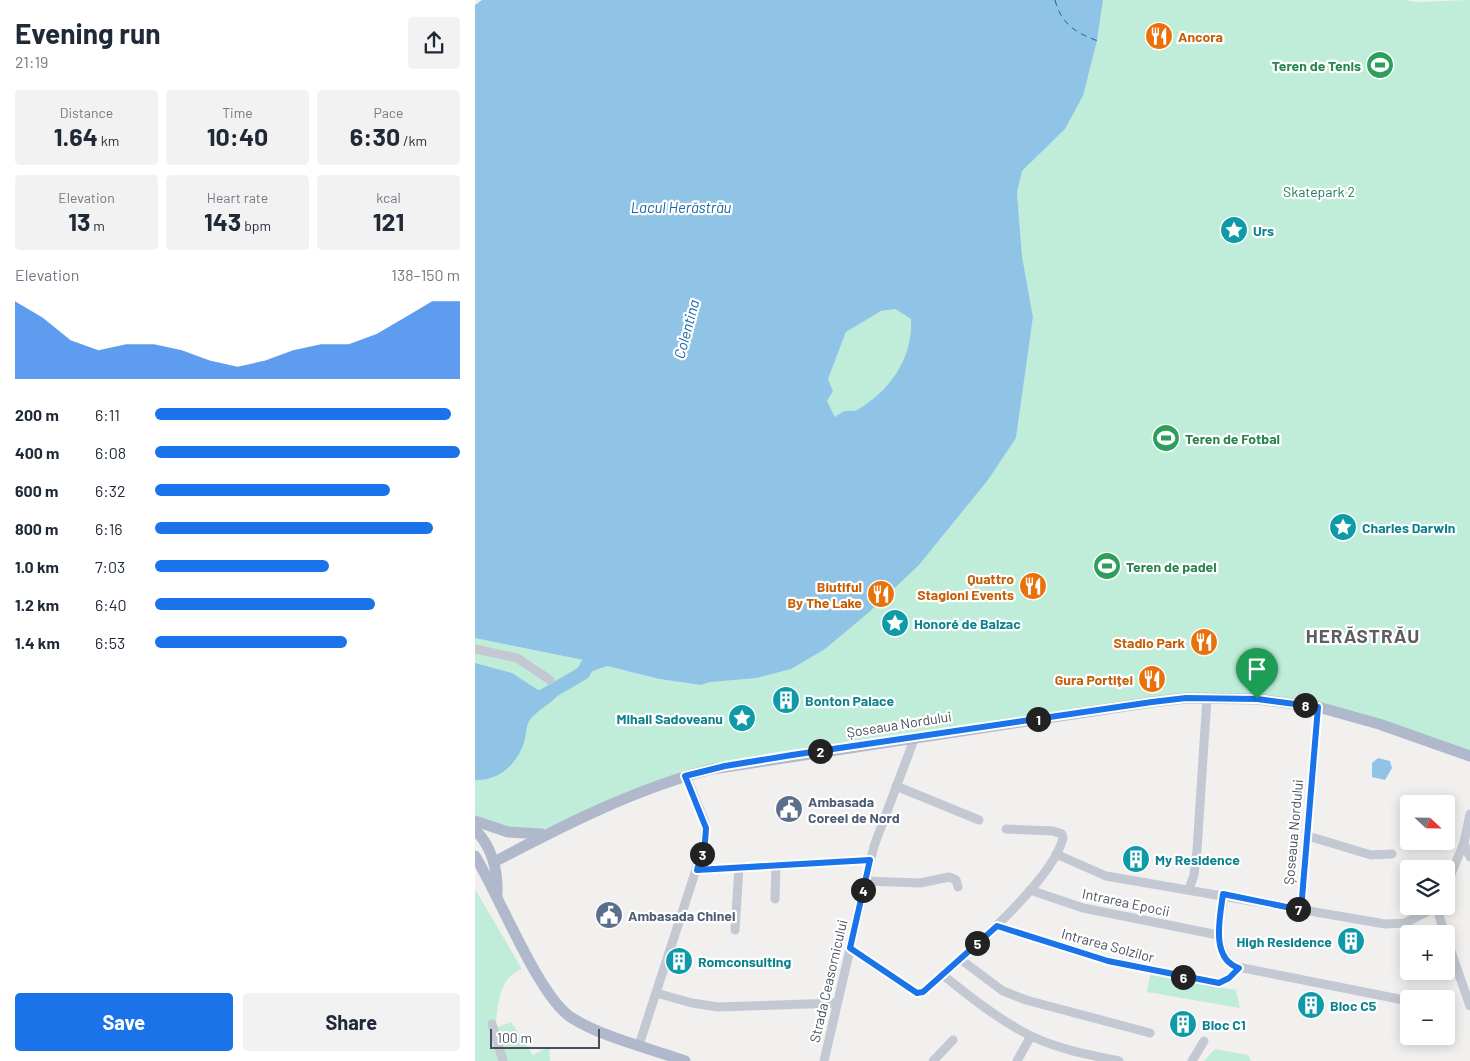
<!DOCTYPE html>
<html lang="en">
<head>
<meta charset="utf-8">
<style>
  body { margin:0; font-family:Barlow,sans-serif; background:#f2f2f3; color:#1f2937; height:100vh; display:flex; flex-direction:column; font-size:19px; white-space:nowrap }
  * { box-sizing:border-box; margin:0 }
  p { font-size:16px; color:#747a83 }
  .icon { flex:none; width:28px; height:28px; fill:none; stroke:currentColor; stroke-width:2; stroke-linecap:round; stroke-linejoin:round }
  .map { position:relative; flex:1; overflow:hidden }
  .side { display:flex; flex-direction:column; background:#fff; width:475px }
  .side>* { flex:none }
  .needle { width:32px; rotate:112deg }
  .tools { position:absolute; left:925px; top:795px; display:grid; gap:10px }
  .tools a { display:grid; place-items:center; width:55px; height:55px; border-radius:5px; background:#fff; box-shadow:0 2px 12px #0003; font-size:25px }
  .scale { position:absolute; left:15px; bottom:12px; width:110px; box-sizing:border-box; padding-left:5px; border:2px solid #484f5b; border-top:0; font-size:14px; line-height:18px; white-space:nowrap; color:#484f5b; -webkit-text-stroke:4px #fff; paint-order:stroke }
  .pin { position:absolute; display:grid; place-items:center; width:42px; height:42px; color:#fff; margin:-51px -21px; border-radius:50% 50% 50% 0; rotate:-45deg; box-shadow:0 0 5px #0007 }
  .pin .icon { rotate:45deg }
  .km { position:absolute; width:25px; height:25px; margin:-12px; border-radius:50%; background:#222; color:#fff; font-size:14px; line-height:25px; text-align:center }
  .round { display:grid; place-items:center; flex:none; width:52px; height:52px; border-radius:5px; background:#f2f2f3 }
  .headline { display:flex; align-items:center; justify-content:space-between; height:85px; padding:0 15px }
  h1 { font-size:28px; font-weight:700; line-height:38px }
  .stats { display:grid; grid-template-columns:repeat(3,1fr); gap:8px; height:85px; padding:5px 15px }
  .stats div { display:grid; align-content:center; border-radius:5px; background:#f2f2f3; text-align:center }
  .stats b { font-size:25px; font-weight:700 }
  .stats small { font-size:14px; font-weight:400 }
  .stats p { font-size:14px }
  .chart { height:140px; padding:10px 15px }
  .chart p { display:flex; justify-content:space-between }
  .chart svg { width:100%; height:90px; margin-top:5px; fill:#1a73e8; opacity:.7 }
  .action { display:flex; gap:10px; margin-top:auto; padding:10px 15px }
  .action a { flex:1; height:58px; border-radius:5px; background:#1a73e8; color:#fff; font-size:20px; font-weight:700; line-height:58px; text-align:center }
  .action a+a { background:#f2f2f3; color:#1f2937 }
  ul { padding:0 15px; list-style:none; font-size:16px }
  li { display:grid; grid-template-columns:80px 60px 1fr; align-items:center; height:38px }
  li i { height:12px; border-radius:6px; background:#1a73e8 }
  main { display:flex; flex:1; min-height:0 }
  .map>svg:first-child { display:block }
  .green { fill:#c0ecda }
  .water { fill:#90c4e7; fill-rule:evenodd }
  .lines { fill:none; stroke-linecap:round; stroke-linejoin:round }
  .river { stroke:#90c4e7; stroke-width:14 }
  .ferry { stroke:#1569a1; stroke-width:1; stroke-dasharray:6 5; stroke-linecap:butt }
  .minor { stroke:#c3c8d3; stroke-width:9 }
  .major { stroke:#b0b9cc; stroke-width:11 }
  .route-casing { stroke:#fff; stroke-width:10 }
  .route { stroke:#1a73e8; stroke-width:6 }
  .labels { text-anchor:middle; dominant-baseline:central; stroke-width:4.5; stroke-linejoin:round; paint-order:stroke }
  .food-label { font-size:14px; font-weight:bold; fill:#c56008; stroke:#fff; text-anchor:end }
  .leisure-label { font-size:14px; font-weight:bold; fill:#27864d; stroke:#fff; text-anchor:start }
  .park-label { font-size:14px; fill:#1d795d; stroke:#fff }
  .culture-label { font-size:14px; font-weight:bold; fill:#0d838f; stroke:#fff; text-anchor:start }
  .street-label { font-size:14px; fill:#484f5b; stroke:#fff }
  .service-label { font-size:14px; font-weight:bold; fill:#4e5e75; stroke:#fff; text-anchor:start }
  .water-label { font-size:15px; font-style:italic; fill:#1569a1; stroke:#fff }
  .district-label { font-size:19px; font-weight:bold; letter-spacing:1px; fill:#5c5e64; stroke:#fff }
</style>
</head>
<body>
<main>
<section class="side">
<div class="headline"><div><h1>Evening run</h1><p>21:19</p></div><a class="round"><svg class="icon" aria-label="share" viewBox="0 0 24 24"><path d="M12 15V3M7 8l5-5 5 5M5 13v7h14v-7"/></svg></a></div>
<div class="stats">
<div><p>Distance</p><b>1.64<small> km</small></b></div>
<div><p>Time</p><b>10:40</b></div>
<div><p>Pace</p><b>6:30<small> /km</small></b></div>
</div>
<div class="stats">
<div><p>Elevation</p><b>13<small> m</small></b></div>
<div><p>Heart rate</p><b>143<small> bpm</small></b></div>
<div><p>kcal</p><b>121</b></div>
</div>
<div class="chart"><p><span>Elevation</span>138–150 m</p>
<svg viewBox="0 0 160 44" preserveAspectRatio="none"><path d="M0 44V6L10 14L20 25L30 30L40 27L50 27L60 30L70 35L80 38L90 35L100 30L110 27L120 27L130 22L140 14L150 6L160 6V44z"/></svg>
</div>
<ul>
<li><b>200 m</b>6:11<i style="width:97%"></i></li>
<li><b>400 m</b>6:08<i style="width:100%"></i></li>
<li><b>600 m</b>6:32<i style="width:77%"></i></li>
<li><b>800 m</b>6:16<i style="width:91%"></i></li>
<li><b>1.0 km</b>7:03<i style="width:57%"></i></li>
<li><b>1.2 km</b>6:40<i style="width:72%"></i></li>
<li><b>1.4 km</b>6:53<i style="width:63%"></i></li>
</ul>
<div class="action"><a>Save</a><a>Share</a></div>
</section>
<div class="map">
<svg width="995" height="1061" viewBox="0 0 995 1061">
  <rect width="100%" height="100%" fill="#f1f0ef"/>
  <g class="green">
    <path d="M628,0H929L943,2L995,0V753L905,723L742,695L443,732L268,758L205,774L72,828C46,832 23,827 0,815V638L108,660L111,664L110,674L132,666L184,679L226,685L235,682L444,565L513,480L541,438L558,317L547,256L542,193L547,171L590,129L608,96L622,41Z"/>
    <path d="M420,309L436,319C438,358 416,391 382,410C375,413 369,412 360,417L352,401L358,391L353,379L371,332L406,311Z"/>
    <path d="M0,889L47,969C22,979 24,1005 20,1028L36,1022L58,1055L74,1047L75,1061H0Z"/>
    <polygon points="675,975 761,990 765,1008 672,992"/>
    <polygon points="740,1049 773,1055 776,1061 729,1061"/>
  </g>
  <g class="water">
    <path d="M7,0H628L622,41L608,96L590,129L547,171L542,193L547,256L558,317L541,438L513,480L444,565L393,613L350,649L316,669L281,678L235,682L226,685L184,679L132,666L110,674L106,671L111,664L108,660L0,638V5ZM420,309L436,319C438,358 415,391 382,410C377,412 375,410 370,411C367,412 363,415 360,417L352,401L358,391L353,379L371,332L406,311Z"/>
    <path d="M0,663L37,673L63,690L78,689L83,695C75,705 60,711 54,721C51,727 51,736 49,743C41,765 24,781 0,780Z"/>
    <polygon points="903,758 915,761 917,768 910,780 897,777 897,763"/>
  </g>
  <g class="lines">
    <polyline class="river" points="65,698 108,673 117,657"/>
    <path class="ferry" d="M580,0C586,24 601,33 623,41"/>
    <g class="minor">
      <polyline points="0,649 42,658 75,680"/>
      <polyline points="421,786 504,820"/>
      <polyline points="833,836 896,855 917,854"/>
      <polyline points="989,843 995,857"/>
      <polyline points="581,854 631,876 910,924 930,923 963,906"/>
      <polyline points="222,870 395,860"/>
      <polyline points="390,881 445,883 474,877 481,880 483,887"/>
      <polyline points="971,886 989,843 995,814"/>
      <polyline points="714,889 719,875 722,850 732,698"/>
      <polyline points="555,890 608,908 743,935"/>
      <path d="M749,894C745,919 737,947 758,966L934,1001"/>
      <polyline points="300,899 301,865"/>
      <polyline points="962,909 970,934"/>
      <polyline points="826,910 843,707"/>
      <path d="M522,926L633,961L739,983C750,983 756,976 764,968"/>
      <polyline points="260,930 264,867"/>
      <polyline points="971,937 995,1006"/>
      <path d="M375,948L442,993L448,992C483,961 578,882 588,838L587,834L578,831L531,829"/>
      <polyline points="485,959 528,991 551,1000 675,1033"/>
      <path d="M468,975C495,997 524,1020 556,1036C583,1049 615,1055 644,1061"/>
      <polyline points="181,993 217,1003 243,1007 362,1003"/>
      <polyline points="17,1024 28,1061"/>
      <polyline points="164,1045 230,842 230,822 211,776"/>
      <polyline points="349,1061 399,846 440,737"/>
      <polyline points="458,1061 478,1040"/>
      <polyline points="542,1061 556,1036"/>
      <polyline points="717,1061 729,1041"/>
    </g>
    <g class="major">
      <polyline points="0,821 33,832 67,834"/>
      <path d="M0,830C17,846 23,871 22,894"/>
      <path d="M0,856C23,893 64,998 97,1018C129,1038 175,1048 210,1061"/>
      <path d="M19,862C87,826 162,788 237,769L677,702L711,698L782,699L843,707L904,724L995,756"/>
    </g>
  </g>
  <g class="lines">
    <g class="route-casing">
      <path id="route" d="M711,698L782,699L843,707L826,910L748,894C745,917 735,959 764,968L754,978L744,983L633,961L522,926L448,992L442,993L375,948L395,860L222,870L230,842L231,828L210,776L250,766L317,755L677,702Z"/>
    </g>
    <use href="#route" class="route"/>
  </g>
  <defs>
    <g id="restaurant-disc" transform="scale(1.4375)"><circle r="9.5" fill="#e8710a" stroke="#fff"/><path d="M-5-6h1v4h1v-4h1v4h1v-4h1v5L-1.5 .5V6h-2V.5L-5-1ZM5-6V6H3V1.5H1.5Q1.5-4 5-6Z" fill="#fff"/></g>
    <g id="stadium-disc" transform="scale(1.4375)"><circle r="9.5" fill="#2e9e5b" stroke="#fff"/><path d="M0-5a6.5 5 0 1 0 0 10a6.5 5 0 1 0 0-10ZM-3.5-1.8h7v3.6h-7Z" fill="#fff"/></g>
    <g id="sight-disc" transform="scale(1.4375)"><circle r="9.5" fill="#0f9aa8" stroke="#fff"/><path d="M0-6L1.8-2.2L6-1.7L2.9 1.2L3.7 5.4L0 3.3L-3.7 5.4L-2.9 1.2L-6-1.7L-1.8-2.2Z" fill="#fff"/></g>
    <g id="building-disc" transform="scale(1.4375)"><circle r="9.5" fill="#0f9aa8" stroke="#fff"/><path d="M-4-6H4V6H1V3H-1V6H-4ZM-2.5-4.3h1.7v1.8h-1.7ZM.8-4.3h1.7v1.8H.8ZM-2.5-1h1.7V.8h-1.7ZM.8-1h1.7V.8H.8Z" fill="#fff"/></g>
    <g id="civic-disc" transform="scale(1.4375)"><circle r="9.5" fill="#5c6f8a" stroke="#fff"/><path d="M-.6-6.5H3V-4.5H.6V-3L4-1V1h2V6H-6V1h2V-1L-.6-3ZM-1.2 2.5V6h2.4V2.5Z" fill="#fff"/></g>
  </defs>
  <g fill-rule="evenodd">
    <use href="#restaurant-disc" x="684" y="36"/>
    <use href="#stadium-disc" x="905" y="65"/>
    <use href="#sight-disc" x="759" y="230"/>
    <use href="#stadium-disc" x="691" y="438"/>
    <use href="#sight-disc" x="868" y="527"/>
    <use href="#stadium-disc" x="632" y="566"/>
    <use href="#restaurant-disc" x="558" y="586"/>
    <use href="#restaurant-disc" x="406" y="594"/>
    <use href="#sight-disc" x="420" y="623"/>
    <use href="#restaurant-disc" x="729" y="642"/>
    <use href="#restaurant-disc" x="677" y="679"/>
    <use href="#building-disc" x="311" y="700"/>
    <use href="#sight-disc" x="267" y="718"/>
    <use href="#civic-disc" x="314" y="809"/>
    <use href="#building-disc" x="661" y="859"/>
    <use href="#civic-disc" x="134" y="915"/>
    <use href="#building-disc" x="876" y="941"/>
    <use href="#building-disc" x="204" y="961"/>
    <use href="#building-disc" x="836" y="1005"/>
    <use href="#building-disc" x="708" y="1024"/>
  </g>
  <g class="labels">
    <g class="food-label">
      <text x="703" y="36" text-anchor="start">Ancora</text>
      <text x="539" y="578">Quattro<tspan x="539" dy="16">Stagioni Events</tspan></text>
      <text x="387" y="586">Biutiful<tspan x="387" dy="16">By The Lake</tspan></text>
      <text x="710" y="642">Stadio Park</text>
      <text x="658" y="679">Gura Portiței</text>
    </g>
    <g class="leisure-label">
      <text x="886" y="65" text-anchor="end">Teren de Tenis</text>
      <text x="710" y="438">Teren de Fotbal</text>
      <text x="651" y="566">Teren de padel</text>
    </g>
    <g class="park-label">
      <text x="844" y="191">Skatepark 2</text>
    </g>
    <g class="culture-label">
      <text x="778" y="230">Urs</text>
      <text x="887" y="527">Charles Darwin</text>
      <text x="439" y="623">Honoré de Balzac</text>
      <text x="330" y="700">Bonton Palace</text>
      <text x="248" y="718" text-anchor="end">Mihail Sadoveanu</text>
      <text x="680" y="859">My Residence</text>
      <text x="857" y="941" text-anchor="end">High Residence</text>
      <text x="223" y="961">Romconsulting</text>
      <text x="855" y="1005">Bloc C5</text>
      <text x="727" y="1024">Bloc C1</text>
    </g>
    <g class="street-label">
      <text transform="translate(424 724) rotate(-9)">Șoseaua Nordului</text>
      <text transform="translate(818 832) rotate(-85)">Șoseaua Nordului</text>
      <text transform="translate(651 902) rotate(12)">Intrarea Epocii</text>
      <text transform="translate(633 945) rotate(15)">Intrarea Solzilor</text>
      <text transform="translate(353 981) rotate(-77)">Strada Ceasornicului</text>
    </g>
    <g class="service-label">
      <text x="333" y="801">Ambasada<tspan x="333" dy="16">Coreei de Nord</tspan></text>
      <text x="153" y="915">Ambasada Chinei</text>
    </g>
    <g class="water-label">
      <text x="206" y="207">Lacul Herăstrău</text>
      <text transform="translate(211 329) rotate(-75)">Colentina</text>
    </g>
    <g class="district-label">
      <text x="888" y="635">HERĂSTRĂU</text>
    </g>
  </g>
</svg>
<div class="tools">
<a><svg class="needle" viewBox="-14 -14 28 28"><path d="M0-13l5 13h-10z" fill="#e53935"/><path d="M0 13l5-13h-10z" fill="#747a83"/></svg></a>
<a><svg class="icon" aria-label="layers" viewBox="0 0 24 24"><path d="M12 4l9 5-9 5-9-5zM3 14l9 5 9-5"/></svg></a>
<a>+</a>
<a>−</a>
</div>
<div class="scale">100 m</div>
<div class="pin" style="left:782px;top:699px;background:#1e9e55"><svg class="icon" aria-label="arrive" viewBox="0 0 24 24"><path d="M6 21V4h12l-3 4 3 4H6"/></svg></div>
<b class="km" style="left:563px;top:719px">1</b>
<b class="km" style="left:345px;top:751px">2</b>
<b class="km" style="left:227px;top:854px">3</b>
<b class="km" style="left:388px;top:890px">4</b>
<b class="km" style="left:502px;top:943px">5</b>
<b class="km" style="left:708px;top:977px">6</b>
<b class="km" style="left:823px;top:909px">7</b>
<b class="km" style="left:830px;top:705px">8</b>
</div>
</main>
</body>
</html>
